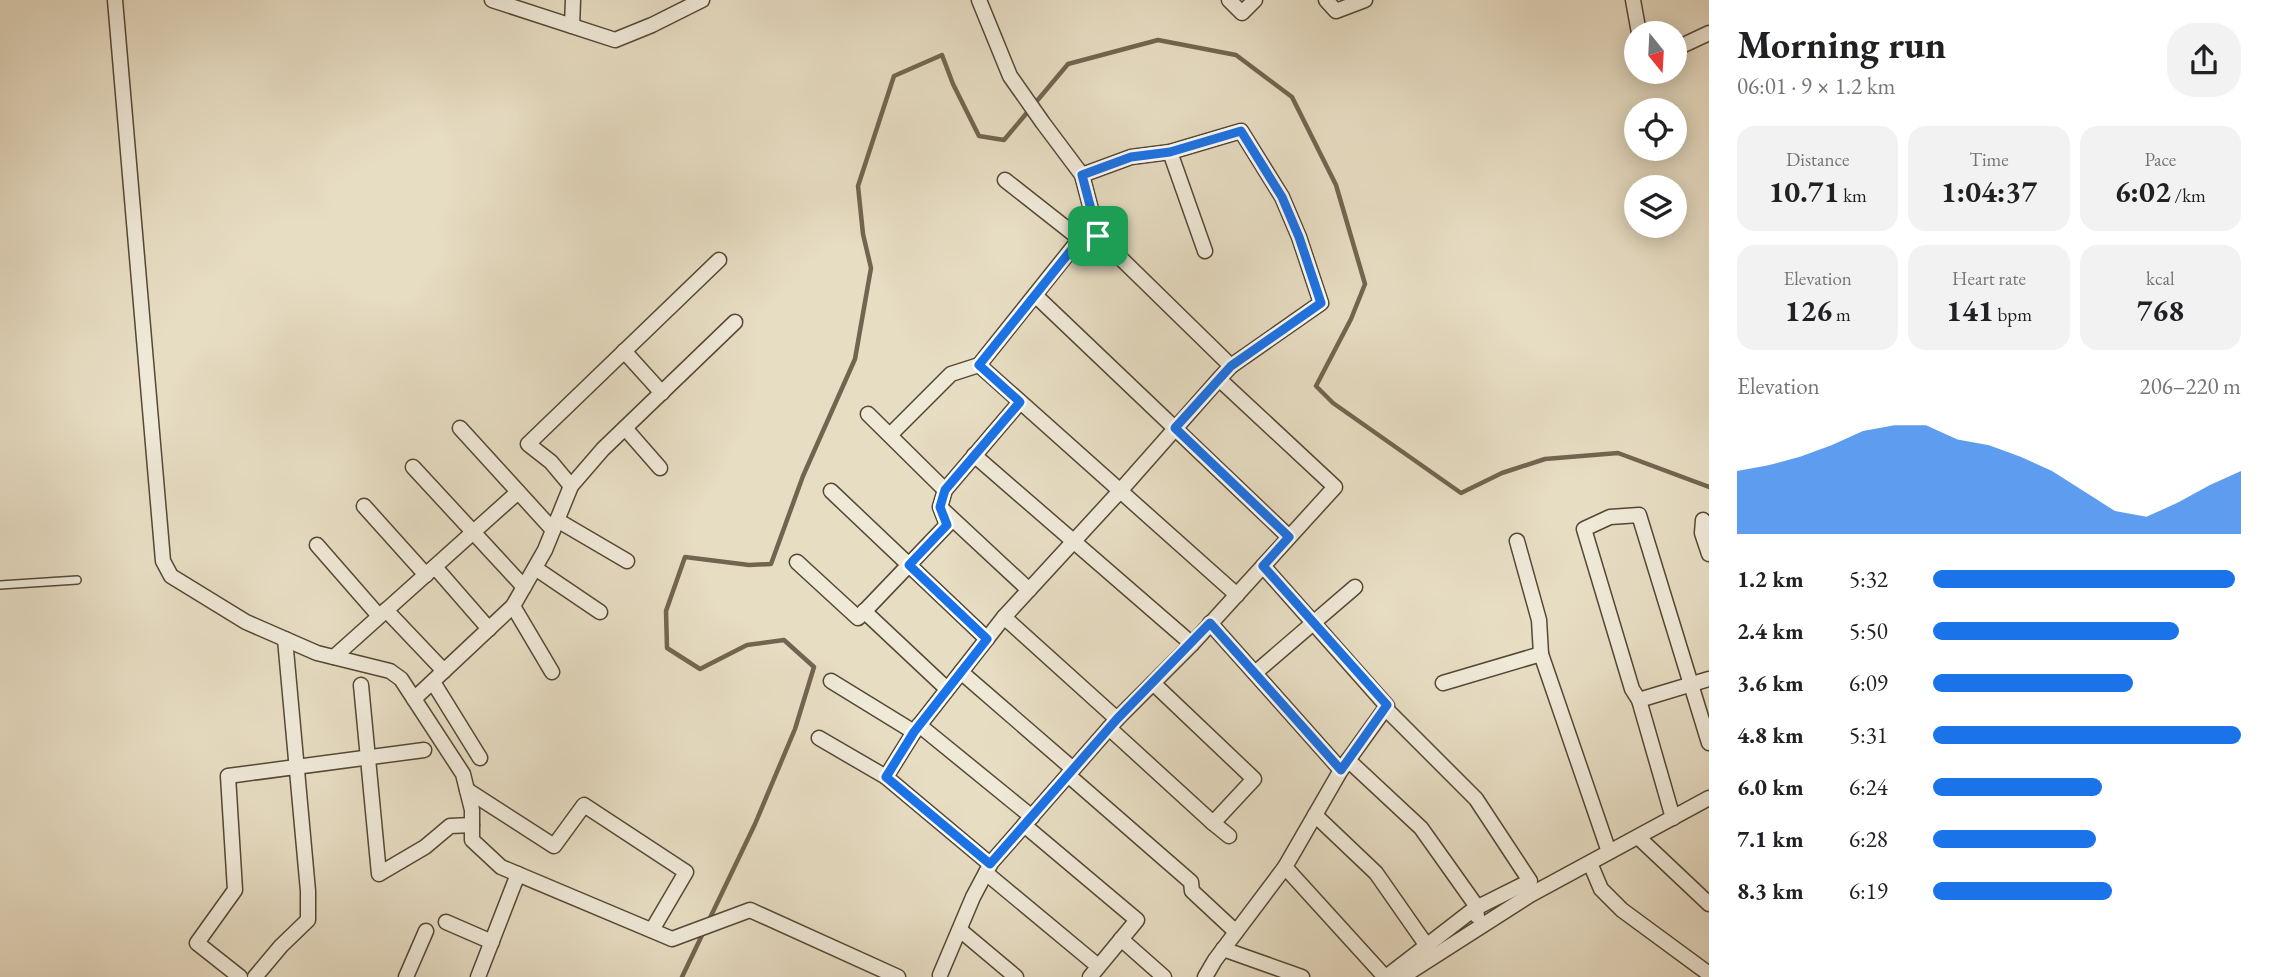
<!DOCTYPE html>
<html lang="en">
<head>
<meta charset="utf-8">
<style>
  body { margin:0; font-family:"EB Garamond",serif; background:#f2f2f2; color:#202124; height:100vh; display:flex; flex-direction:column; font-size:26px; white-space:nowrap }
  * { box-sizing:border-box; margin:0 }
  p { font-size:23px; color:#757577 }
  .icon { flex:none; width:38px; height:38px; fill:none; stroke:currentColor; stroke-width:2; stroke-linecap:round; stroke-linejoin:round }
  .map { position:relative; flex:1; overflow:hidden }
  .panel { display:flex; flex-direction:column; background:#fff; width:560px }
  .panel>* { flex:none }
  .needle { width:46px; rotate:162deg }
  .buttons { position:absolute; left:1624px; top:21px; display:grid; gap:14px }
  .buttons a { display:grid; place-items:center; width:63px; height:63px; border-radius:50%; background:#fff; box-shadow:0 4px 18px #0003; font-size:35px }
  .pin { position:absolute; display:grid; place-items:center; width:60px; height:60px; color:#fff; margin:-30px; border-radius:14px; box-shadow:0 4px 10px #0006 }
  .round { display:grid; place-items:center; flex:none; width:74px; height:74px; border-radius:28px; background:#f2f2f2 }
  .overview { display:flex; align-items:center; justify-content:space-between; height:119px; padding:0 28px }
  h1 { font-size:38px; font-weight:700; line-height:52px }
  .stats { display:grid; grid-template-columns:repeat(3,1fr); gap:10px; height:119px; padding:7px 28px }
  .stats div { display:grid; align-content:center; border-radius:18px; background:#f2f2f2; text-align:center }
  .stats b { font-size:30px; font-weight:700 }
  .stats small { font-size:19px; font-weight:400 }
  .stats p { font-size:19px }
  .chart { height:196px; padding:14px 28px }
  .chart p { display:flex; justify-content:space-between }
  .chart svg { width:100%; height:126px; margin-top:7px; fill:#1a73e8; opacity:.7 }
  ul { padding:0 28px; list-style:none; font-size:23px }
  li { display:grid; grid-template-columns:112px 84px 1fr; align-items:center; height:52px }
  li i { height:18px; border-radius:9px; background:#1a73e8 }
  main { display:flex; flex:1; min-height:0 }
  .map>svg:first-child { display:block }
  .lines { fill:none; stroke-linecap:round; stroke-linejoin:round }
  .stream { stroke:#726550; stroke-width:4.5 }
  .service-casing { stroke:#564834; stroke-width:10 }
  .minor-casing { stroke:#564834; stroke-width:17 }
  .service { stroke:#efe9d8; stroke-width:7 }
  .minor { stroke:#efe9d8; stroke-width:14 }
  .route-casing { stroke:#fff; stroke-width:14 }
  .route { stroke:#1a73e8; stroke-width:9 }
</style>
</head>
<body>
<main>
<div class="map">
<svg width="1709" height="977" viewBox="0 0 1709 977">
  <rect width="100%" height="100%" fill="#e7ddc3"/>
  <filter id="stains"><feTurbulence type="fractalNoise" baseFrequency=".00286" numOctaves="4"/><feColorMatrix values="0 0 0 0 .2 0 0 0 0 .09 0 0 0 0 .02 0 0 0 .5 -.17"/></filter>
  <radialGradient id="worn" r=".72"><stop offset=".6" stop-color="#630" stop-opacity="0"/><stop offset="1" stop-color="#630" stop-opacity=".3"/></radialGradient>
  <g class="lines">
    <g class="stream">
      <polyline points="709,920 755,824 795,729 814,667 784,640 747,645 700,669 667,648 666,611 685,557 749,565 771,564 803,476 855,359 871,268 863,234 858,186 894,76 942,55 953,84 979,136 1004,140 1068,64 1158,40 1236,55 1292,97 1336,185 1365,284 1351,319 1316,386 1333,403 1461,493 1502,473 1545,459 1618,453 1709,487"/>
      <polyline points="682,977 704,931"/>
    </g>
    <g class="service-casing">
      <polyline id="service" points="0,585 77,580"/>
    </g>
    <g class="minor-casing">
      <g id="minor">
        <polyline points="115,0 163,561 171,576 246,622 317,653 390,671 401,679 463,774 472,810 472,840 501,867 672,939 750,910 898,977"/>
        <polyline points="492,0 615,40 652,25 702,0"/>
        <polyline points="979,0 1010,76 1043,123 1082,175 1098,236 1231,366 1219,379 1120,491 1004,617 914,732 886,777 990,864 1117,719 1192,644 1335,487 1219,379"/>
        <polyline points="1229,0 1242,13 1255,0"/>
        <polyline points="1326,0 1336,11 1365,0"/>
        <polyline points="1633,0 1639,33"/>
        <polyline points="572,26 573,0"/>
        <polyline points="1675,49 1709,33"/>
        <polyline points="1170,152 1205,251"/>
        <polyline points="1082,175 1131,157 1170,152 1241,131 1282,197 1299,237 1321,303 1231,366"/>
        <polyline points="1005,180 1080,239 1089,238"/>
        <polyline points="1094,221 979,365 1237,595"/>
        <polyline points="1035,295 1289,537"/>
        <polyline points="624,351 662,393"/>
        <polyline points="868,414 945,490"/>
        <polyline points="460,428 553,530"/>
        <polyline points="625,428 660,468"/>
        <polyline points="890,435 951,374 979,365"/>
        <polyline points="974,455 1192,644"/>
        <polyline points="413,467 524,587"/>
        <polyline points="571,486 551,462 528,444 719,260"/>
        <polyline points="831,491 987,639"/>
        <polyline points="364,506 426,575"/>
        <polyline points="943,510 1029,590"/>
        <polyline points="557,520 627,561"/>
        <polyline points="1703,520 1702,533 1709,554"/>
        <polyline points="1517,541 1539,620 1541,654 1609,852"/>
        <polyline points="317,545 379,616"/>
        <polyline points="797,562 858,618 947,525 940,507 945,490 1020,402"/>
        <polyline points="1263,566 1387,706 1341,770"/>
        <polyline points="435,567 489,629"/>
        <polyline points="535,568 600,612"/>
        <polyline points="513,606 552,672"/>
        <polyline points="386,610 444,671"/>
        <polyline points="864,611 947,689"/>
        <polyline points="1004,617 1117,719"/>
        <polyline points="1210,623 1341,770 1285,867 1385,977"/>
        <polyline points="334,657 518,492"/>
        <polyline points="961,672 1073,769"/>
        <polyline points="1255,673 1355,587"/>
        <polyline points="831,681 914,732"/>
        <polyline points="433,682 480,758"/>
        <polyline points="1443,683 1541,654"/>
        <polyline points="361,685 379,874 425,847 450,826 472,825"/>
        <polyline points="414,699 513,606 545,550 571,486 603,449 735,322"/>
        <polyline points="1639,700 1709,679"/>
        <polyline points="1385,708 1476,799 1530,881 1474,909 1386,977"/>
        <polyline points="919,725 1032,817"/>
        <polyline points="1109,728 1213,823 1254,779 1153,683"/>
        <polyline points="819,738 886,777"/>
        <polyline points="1348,760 1421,828 1475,904 1477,916"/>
        <polyline points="1068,775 1191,882 1192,891 1236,932"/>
        <polyline points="467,790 554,846 584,805 686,872 652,930"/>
        <polyline points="1315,815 1376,873 1427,946"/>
        <polyline points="1673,818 1639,700 1632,689 1584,529 1610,517 1639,515 1709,743"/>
        <polyline points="1213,823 1229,836"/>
        <polyline points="1024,825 1137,920 1090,977"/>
        <polyline points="1638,837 1709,904"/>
        <polyline points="1590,863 1601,889 1622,910 1709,974"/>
        <polyline points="986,873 1098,966"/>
        <polyline points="446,922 492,942"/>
        <polyline points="960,930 1016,977"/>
        <polyline points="1121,939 1164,977"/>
        <polyline points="1223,949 1302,977"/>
        <polyline points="940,975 973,897 990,865"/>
        <polyline points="240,977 197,943 235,890 228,776 424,750"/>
        <polyline points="255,977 281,946 308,920 308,891 285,639"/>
        <polyline points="406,977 426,931"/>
        <polyline points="478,977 518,874"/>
        <polyline points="1205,977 1215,960 1285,867"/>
        <polyline points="1402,977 1530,895 1709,798"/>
      </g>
    </g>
    <use href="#service" class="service"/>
    <use href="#minor" class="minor"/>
  </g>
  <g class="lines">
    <g class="route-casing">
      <polygon id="route" points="1241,131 1282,197 1299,237 1321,303 1231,366 1175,428 1289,537 1263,566 1387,705 1341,770 1210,623 1117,719 990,864 886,777 914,732 987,639 909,565 947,525 940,507 945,490 1020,402 979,365 1080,239 1098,236 1082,175 1131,157 1170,152"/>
    </g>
    <use href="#route" class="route"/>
  </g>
  <rect width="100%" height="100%" filter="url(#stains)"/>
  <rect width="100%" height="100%" fill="url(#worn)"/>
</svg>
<div class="buttons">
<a><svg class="needle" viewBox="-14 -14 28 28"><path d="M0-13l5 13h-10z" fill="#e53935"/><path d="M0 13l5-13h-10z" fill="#757577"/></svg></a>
<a><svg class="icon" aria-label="locate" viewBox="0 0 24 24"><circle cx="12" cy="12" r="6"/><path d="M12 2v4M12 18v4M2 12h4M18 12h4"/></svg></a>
<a><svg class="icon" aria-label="layers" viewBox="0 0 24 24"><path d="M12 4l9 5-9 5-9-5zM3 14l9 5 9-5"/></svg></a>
</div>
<div class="pin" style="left:1098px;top:236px;background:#1e9e55"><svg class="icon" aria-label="arrive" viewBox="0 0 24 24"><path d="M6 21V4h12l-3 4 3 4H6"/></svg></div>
</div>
<section class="panel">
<div class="overview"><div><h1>Morning run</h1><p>06:01 · 9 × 1.2 km</p></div><a class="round"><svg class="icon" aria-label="share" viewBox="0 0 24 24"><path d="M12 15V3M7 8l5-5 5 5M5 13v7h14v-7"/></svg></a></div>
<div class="stats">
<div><p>Distance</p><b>10.71<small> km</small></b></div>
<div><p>Time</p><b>1:04:37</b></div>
<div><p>Pace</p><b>6:02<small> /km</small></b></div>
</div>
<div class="stats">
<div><p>Elevation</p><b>126<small> m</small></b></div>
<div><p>Heart rate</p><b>141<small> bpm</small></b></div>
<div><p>kcal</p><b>768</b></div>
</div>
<div class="chart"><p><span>Elevation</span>206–220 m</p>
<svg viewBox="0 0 160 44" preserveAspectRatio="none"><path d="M0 44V22L10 20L20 17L30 13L40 8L50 6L60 6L70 11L80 13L90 17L100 22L110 29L120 36L130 38L140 33L150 27L160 22V44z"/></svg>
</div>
<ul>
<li><b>1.2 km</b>5:32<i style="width:98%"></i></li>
<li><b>2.4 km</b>5:50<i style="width:80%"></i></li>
<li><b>3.6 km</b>6:09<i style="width:65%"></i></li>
<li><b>4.8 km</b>5:31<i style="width:100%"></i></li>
<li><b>6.0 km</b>6:24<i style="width:55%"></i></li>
<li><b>7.1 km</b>6:28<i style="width:53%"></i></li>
<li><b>8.3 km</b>6:19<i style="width:58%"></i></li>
</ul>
</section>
</main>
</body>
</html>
